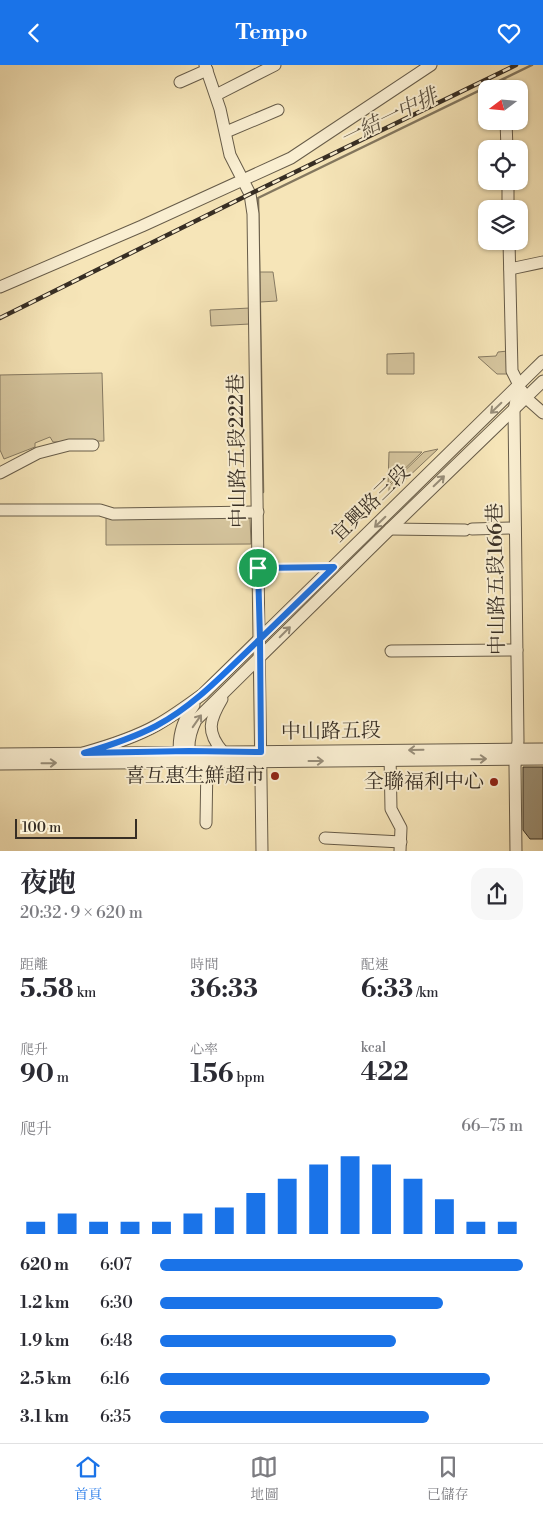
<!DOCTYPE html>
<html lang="zh-TW">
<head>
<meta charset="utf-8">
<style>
  body { margin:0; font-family:"Libre Bodoni","Noto Serif TC",serif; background:#f7f7f7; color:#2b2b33; height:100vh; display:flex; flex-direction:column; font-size:19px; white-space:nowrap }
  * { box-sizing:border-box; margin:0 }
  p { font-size:16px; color:#7c7c81 }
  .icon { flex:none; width:28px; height:28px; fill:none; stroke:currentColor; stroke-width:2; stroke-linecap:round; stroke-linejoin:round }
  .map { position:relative; height:786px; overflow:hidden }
  .drawer { display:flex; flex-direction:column; background:#fff; flex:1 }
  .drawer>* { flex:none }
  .needle { width:32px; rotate:254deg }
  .controls { position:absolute; left:478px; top:15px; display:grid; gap:10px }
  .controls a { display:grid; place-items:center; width:50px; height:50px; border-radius:10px; background:#fff; box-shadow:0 1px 4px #0004; font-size:25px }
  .scale { position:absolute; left:15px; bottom:12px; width:122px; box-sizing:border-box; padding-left:5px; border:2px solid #372e24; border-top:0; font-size:14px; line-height:18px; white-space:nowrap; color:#372e24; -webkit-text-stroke:4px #f9eed1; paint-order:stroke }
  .pin { position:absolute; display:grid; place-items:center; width:42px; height:42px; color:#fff; margin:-21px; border:2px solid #fff; border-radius:50%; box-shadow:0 1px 5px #0007 }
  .round { display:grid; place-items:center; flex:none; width:52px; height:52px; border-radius:15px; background:#f7f7f7 }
  .headline { display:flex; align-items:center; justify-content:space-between; height:85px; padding:0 20px }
  h1 { font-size:28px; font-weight:700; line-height:38px }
  .figures { display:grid; grid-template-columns:repeat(3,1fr); gap:8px; height:85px; padding:5px 20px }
  .figures div { display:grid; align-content:center }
  .figures b { font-size:25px; font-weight:700 }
  .figures small { font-size:14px; font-weight:400 }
  .figures p { font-size:14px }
  .chart { height:140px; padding:10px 20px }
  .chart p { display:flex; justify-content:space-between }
  .chart svg { width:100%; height:90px; margin-top:5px; stroke:#1a73e8; stroke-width:6 }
  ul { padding:0 20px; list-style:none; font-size:16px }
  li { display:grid; grid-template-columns:80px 60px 1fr; align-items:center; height:38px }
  li i { height:12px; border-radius:6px; background:#1a73e8 }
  header { display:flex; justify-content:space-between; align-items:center; height:65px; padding:0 20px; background:#1a73e8; color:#fff; font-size:22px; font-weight:700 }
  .menu { display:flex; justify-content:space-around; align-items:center; height:70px; border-top:1px solid #e1e1e2; background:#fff; font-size:14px; color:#7c7c81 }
  .menu a { display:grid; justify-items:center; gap:2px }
  .menu .current { color:#1a73e8 }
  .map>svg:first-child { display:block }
  .green { fill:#d6c69f; stroke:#867a62 }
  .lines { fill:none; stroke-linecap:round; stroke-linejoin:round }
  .stream { stroke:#83775f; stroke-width:2.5 }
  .building { fill:#9a8d71; stroke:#372e24 }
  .minor-casing { stroke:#675c49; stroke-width:13 }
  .path { stroke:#372e24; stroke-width:1; stroke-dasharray:1 2.5; stroke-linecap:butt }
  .minor { stroke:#f9eed1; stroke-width:11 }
  .rail-casing { stroke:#372e24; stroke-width:4.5 }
  .rail { stroke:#f9eed1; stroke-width:2.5; stroke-dasharray:8; stroke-linecap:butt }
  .oneway { stroke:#988e7a }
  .route-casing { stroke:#fff; stroke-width:10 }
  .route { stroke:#1a73e8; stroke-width:6 }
  .poi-dot { fill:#8f2418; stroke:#f9eed1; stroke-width:2 }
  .labels { text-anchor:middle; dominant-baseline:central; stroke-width:4; stroke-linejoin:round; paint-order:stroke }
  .street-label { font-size:20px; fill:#372e24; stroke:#f9eed1 }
  .poi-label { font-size:20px; fill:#372e24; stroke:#f9eed1; text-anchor:end }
  .water-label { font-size:21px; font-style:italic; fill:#5d5241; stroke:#f9eed1 }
</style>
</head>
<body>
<header><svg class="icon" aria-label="back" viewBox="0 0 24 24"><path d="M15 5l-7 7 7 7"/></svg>Tempo<svg class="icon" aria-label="heart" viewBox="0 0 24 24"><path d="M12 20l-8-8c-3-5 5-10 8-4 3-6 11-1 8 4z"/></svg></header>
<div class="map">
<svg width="543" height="786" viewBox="0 0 543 786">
  <rect width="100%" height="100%" fill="#f6e5b8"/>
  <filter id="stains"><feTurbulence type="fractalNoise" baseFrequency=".004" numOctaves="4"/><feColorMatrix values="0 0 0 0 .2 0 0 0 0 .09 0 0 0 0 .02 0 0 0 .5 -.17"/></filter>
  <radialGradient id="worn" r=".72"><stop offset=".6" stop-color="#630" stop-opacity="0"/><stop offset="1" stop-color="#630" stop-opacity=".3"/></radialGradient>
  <g class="green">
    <polygon points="259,207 273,207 277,236 260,237"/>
    <polygon points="250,243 250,259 211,261 210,245"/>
    <polygon points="508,286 508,309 497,309 478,292 496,291 498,287"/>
    <polygon points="414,288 414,309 387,309 387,289"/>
    <polygon points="102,308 104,376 53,377 50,372 35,378 35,382 4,394 0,385 0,310"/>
    <polygon points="438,384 389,430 389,421 424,387"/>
    <polygon points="389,387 422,387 388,420"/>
    <polygon points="106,452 250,453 251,479 106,480"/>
  </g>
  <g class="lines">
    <polyline class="stream" points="263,427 258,133 532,0"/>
  </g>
  <polygon class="building" points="523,702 543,702 543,774 530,774 523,765"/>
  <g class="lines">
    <g class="minor-casing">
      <g id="minor">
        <polyline points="205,0 220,44 230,90 250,129 253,149 262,786"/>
        <polyline points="180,17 207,5"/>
        <polyline points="505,21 505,24"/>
        <polyline points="216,30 275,0"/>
        <polyline points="506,56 507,84"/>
        <polyline points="226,67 278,45"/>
        <polyline points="508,116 508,144"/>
        <polyline points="509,176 512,306 519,320 514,345 518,676 515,701 516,786"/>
        <polyline points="510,204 543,197"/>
        <polyline points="0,222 142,161 291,93 431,0"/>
        <polyline points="522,326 525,332 543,348"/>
        <polyline points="0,408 38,388 69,380 93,380"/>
        <polyline points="0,445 100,445 113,449 258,447"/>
        <polyline points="390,464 465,465"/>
        <polyline points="472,464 515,463"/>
        <polyline points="391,586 517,585"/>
        <path d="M222,634C209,656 206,667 223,687"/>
        <path d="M83,688C108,681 134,673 157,660C173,651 188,640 203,629L543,296"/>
        <polyline points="0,689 543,684"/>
        <polyline points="390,689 391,744 401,763 400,786"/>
        <path d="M180,693C177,673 182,656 194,640"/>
        <path d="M190,693C187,679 190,667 196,655L390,464L543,316"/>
        <polyline points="0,699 543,694"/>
        <polyline points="206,758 207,697"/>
        <polyline points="325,773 401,777"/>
      </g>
    </g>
    <polyline class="path" points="269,503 318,502"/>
    <use href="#minor" class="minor"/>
    <g class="rail-casing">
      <polyline id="rail" points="0,253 250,129 516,0"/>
    </g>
    <use href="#rail" class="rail"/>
  </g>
  <defs><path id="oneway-shaft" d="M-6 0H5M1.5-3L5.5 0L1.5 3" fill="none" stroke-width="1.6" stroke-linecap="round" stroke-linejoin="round" transform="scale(1.25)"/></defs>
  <g class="oneway">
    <use href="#oneway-shaft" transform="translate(496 343) rotate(136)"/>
    <use href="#oneway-shaft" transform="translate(439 416) rotate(-44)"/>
    <use href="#oneway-shaft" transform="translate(380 457) rotate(136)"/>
    <use href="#oneway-shaft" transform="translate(285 567) rotate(-45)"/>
    <use href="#oneway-shaft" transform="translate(197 656) rotate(-55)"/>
    <use href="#oneway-shaft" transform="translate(416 685) rotate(179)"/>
    <use href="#oneway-shaft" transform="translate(479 694) rotate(-1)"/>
    <use href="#oneway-shaft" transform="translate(316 696)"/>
    <use href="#oneway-shaft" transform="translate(49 698) rotate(-1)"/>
  </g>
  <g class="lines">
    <g class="route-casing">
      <path id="route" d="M258,503L260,574C227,605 196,640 156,661C133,673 108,681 84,688L189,686L261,687L260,574L334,502L258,503"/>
    </g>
    <use href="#route" class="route"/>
  </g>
  <g class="poi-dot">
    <circle cx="275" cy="711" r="5"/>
    <circle cx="494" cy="717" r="5"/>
  </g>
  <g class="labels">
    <g class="street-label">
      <text transform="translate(238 386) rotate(-91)">中山路五段222巷</text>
      <text transform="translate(371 439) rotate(-44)">宜興路三段</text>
      <text transform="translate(497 514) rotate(-91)">中山路五段166巷</text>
      <text transform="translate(331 667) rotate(-1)">中山路五段</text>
    </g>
    <g class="poi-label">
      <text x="265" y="711">喜互惠生鮮超市</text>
      <text x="484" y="717">全聯福利中心</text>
    </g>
    <g class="water-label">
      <text transform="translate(389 53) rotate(-26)">一結一中排</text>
    </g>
  </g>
  <rect width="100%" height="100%" filter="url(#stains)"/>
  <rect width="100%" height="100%" fill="url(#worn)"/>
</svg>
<div class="controls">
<a><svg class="needle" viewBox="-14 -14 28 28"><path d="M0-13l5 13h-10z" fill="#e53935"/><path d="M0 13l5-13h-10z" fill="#7c7c81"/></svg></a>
<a><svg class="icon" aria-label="locate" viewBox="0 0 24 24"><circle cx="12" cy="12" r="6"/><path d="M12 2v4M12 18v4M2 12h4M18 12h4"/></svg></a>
<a><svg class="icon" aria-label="layers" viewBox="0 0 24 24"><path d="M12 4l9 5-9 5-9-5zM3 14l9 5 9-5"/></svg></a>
</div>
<div class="scale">100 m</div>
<div class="pin" style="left:258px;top:503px;background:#1e9e55"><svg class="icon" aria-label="arrive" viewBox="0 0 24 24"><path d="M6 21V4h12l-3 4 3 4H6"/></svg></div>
</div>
<section class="drawer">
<div class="headline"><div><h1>夜跑</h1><p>20:32 · 9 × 620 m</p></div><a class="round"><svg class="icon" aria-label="share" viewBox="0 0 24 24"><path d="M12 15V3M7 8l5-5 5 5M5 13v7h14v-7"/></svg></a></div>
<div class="figures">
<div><p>距離</p><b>5.58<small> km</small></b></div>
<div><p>時間</p><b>36:33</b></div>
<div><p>配速</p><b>6:33<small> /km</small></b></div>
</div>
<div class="figures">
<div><p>爬升</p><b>90<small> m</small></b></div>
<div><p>心率</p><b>156<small> bpm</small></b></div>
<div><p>kcal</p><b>422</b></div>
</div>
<div class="chart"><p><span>爬升</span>66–75 m</p>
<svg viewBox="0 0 160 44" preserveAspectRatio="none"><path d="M5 44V38M15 44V34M25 44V38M35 44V38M45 44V38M55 44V34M65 44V31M75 44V24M85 44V17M95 44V10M105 44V6M115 44V10M125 44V17M135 44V27M145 44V38M155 44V38"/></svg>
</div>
<ul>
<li><b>620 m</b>6:07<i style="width:100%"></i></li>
<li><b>1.2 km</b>6:30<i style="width:78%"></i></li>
<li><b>1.9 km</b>6:48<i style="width:65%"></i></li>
<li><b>2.5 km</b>6:16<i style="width:91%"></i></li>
<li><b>3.1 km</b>6:35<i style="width:74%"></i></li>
</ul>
</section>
<nav class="menu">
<a class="current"><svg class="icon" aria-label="home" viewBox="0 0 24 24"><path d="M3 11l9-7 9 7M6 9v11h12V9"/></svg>首頁</a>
<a><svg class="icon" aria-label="map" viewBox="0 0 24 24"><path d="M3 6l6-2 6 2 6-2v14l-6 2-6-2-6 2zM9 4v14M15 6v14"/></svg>地圖</a>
<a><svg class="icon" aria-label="saved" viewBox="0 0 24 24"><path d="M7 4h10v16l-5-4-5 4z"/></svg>已儲存</a>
</nav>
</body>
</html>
